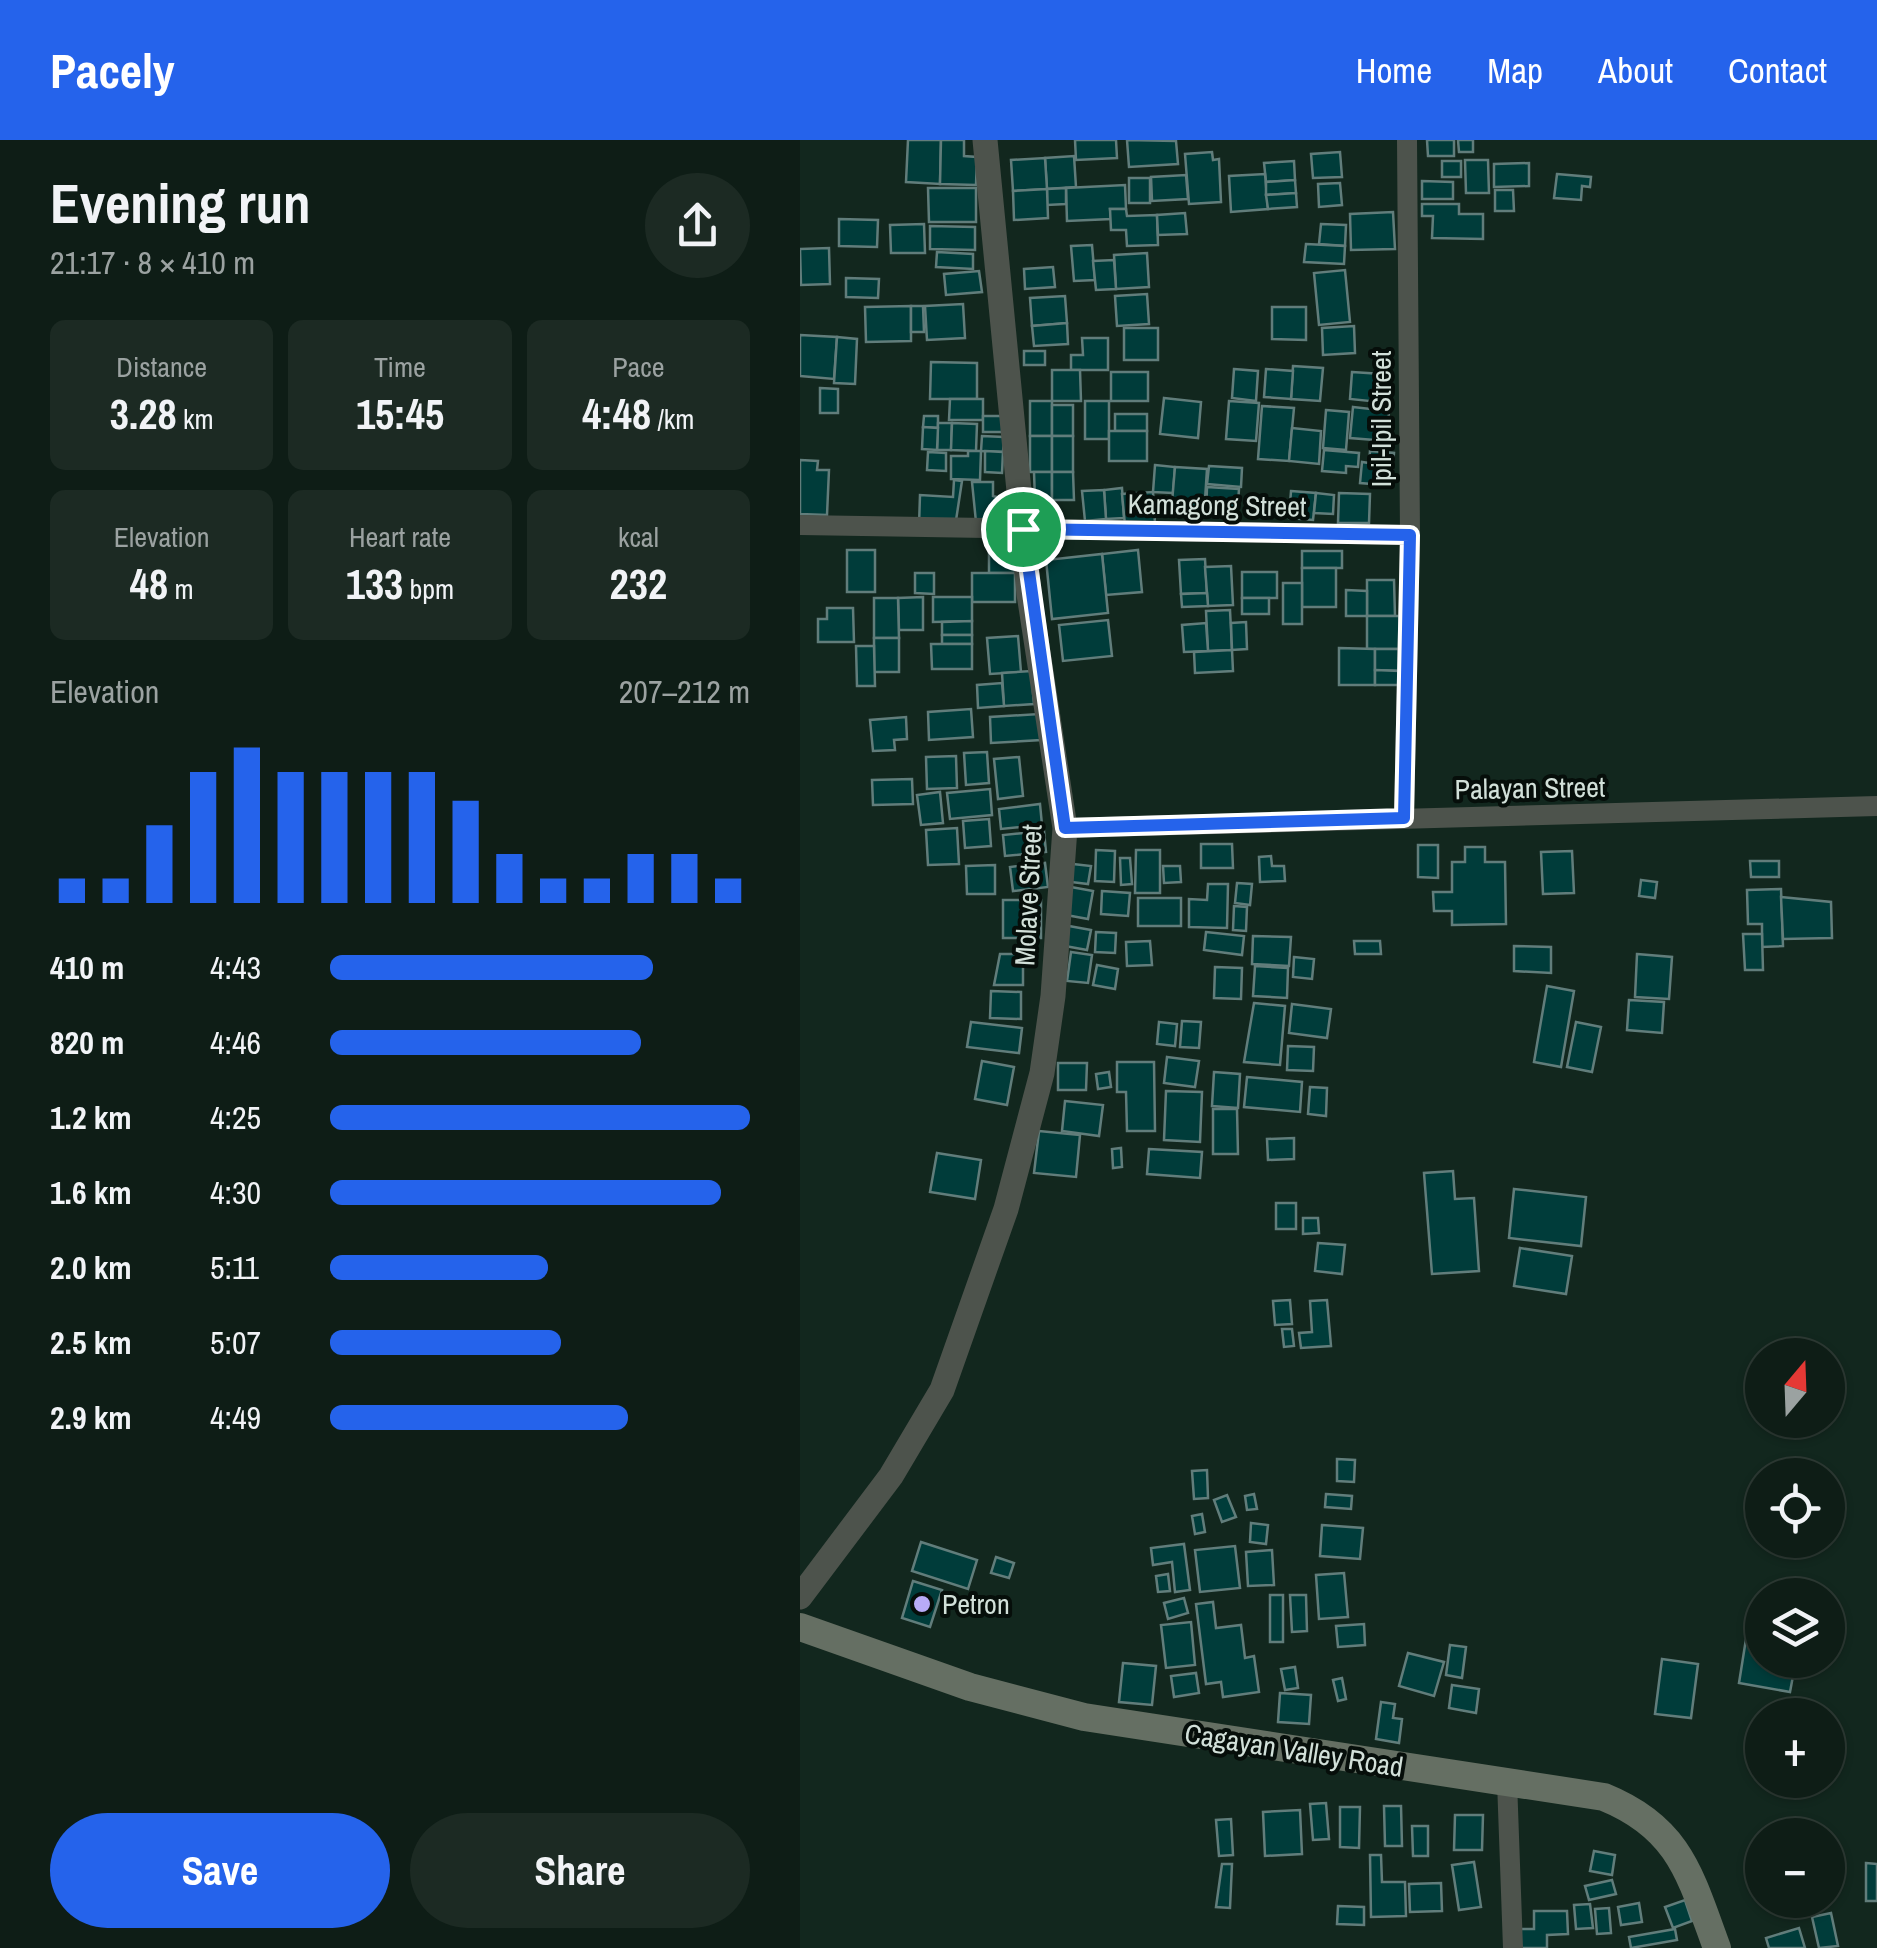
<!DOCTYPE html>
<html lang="en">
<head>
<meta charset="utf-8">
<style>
  body { margin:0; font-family:"Archivo Narrow",sans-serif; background:#1c2a23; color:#f1f3f6; height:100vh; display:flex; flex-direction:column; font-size:38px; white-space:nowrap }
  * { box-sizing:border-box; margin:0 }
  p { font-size:32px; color:#9ba2a1 }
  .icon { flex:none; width:55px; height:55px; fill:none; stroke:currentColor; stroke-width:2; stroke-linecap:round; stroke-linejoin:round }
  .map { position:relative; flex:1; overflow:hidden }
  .drawer { display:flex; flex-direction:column; background:#0e1d16; width:800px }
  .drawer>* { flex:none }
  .needle { width:65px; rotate:19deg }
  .buttons { position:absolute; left:945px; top:1198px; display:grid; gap:20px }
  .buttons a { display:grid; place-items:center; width:100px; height:100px; border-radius:50%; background:#0e1d16; box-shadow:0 2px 8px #0004,0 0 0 2px #2e3b35; font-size:50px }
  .pin { position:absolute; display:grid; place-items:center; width:85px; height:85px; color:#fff; margin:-42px; border:5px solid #fff; border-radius:50%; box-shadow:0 2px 10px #0007 }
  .round { display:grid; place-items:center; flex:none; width:105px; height:105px; border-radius:52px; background:#1c2a23 }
  .head { display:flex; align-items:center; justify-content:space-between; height:170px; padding:0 50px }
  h1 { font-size:55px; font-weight:800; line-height:75px }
  .stats { display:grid; grid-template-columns:repeat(3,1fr); gap:15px; height:170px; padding:10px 50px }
  .stats div { display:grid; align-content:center; border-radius:15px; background:#1c2a23; text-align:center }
  .stats b { font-size:42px; font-weight:800 }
  .stats small { font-size:28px; font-weight:400 }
  .stats p { font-size:28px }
  .chart { height:280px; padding:20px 50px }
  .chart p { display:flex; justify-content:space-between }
  .chart svg { width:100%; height:180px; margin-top:10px; stroke:#2563eb; stroke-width:6 }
  .primary-button { display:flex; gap:20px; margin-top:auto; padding:20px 50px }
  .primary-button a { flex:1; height:115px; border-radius:60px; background:#2563eb; color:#fff; font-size:40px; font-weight:800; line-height:115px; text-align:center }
  .primary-button a+a { background:#1c2a23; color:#f1f3f6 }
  ul { padding:0 50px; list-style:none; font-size:32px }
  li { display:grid; grid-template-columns:160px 120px 1fr; align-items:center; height:75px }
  li i { height:25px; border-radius:12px; background:#2563eb }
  header { display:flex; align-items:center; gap:60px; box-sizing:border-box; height:140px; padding:0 50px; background:#2563eb; color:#fff }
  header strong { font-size:48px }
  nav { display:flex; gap:55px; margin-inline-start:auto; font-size:35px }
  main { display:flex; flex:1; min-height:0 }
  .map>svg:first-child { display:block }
  .building { fill:#003c3a; stroke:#617d7b; stroke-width:2.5 }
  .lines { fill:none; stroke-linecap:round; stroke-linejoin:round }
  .minor { stroke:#4d534c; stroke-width:20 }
  .tertiary { stroke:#4d534c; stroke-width:25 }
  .secondary { stroke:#656f63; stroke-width:28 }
  .route-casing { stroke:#fff; stroke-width:20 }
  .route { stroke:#2563eb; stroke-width:12 }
  .poi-dot { fill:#b8abf7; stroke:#060e0a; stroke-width:4 }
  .labels { text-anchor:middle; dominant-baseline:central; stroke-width:8; stroke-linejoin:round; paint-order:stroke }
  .street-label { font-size:28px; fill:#d2e0d9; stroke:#060e0a }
  .poi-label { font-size:28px; fill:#d2e0d9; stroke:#060e0a; text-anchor:start }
</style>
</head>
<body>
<header>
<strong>Pacely</strong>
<nav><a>Home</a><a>Map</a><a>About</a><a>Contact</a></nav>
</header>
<main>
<section class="drawer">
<div class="head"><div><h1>Evening run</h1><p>21:17 · 8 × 410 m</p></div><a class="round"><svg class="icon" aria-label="share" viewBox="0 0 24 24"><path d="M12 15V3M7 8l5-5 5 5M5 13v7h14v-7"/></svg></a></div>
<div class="stats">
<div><p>Distance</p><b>3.28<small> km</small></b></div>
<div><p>Time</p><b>15:45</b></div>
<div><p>Pace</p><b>4:48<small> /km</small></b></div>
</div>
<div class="stats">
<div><p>Elevation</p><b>48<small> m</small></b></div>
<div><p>Heart rate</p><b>133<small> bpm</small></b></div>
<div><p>kcal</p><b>232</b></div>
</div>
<div class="chart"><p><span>Elevation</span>207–212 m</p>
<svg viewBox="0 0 160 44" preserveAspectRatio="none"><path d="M5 44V38M15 44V38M25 44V25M35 44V12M45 44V6M55 44V12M65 44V12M75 44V12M85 44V12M95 44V19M105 44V32M115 44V38M125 44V38M135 44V32M145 44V32M155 44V38"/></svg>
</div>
<ul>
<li><b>410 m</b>4:43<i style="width:77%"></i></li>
<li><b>820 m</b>4:46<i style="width:74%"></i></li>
<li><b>1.2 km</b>4:25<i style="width:100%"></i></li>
<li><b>1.6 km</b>4:30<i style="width:93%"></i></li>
<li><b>2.0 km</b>5:11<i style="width:52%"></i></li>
<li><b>2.5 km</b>5:07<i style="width:55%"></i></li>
<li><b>2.9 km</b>4:49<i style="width:71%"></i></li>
</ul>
<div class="primary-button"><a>Save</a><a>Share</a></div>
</section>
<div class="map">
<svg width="1077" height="1808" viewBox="0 0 1077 1808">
  <rect width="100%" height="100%" fill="#12271e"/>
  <g class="building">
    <polygon points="108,0 141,0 140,44 106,42"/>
    <polygon points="141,0 164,0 164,16 177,17 176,45 140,44"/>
    <polygon points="275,0 316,0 317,18 276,20"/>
    <polygon points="327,0 376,1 378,24 329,27"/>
    <polygon points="627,0 654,0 654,16 628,16"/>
    <polygon points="658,0 673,0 673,12 659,12"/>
    <polygon points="412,12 413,20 419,19 421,62 389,64 385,14"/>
    <polygon points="540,12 542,37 513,38 511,14"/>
    <polygon points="274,16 276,47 247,49 245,18"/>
    <polygon points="245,18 247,49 213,51 211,20"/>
    <polygon points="665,20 688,20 689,53 666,53"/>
    <polygon points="494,21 495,40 466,42 464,23"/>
    <rect x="642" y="21" width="19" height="16"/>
    <polygon points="729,23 729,46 694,47 694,24"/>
    <polygon points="465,34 468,69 431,72 429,36"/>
    <polygon points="757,34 791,37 790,47 782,46 781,60 754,58"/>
    <polygon points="386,35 388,59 352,61 351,37"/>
    <rect x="329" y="38" width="21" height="25"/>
    <polygon points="495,40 496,53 466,55 466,42"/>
    <polygon points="622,41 653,42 653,59 622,59"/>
    <polygon points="540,43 542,65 519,67 518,44"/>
    <polygon points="325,45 326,69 310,69 311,79 267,81 266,48"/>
    <polygon points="128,48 176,48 176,82 129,82"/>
    <polygon points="266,48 266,64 247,65 247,49"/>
    <polygon points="247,49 248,78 214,80 213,51"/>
    <polygon points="695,50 713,50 714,71 695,71"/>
    <polygon points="496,53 497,67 468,69 466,55"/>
    <polygon points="622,64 659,64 659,74 683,74 683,99 632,98 633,76 622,76"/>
    <polygon points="310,69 326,69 327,76 357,75 358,105 327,106 326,90 311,90"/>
    <polygon points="593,72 595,109 551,110 550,74"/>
    <polygon points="385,73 387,94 358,95 357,75"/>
    <polygon points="39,79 78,80 77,107 39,106"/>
    <polygon points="124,84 125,113 91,113 90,85"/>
    <polygon points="521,84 546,85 545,106 519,104"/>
    <polygon points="130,86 175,87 175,110 130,109"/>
    <polygon points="506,104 545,106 544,124 504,122"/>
    <polygon points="292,105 295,140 274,141 271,106"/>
    <polygon points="29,108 30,144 1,145 0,109"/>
    <polygon points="137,112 173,114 173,129 136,127"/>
    <polygon points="347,113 349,147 316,149 314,115"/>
    <polygon points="314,120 316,149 296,150 293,121"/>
    <polygon points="253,127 255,147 225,149 224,129"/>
    <polygon points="545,130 550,182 519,185 514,133"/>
    <polygon points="179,131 182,152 146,155 144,134"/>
    <polygon points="46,138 79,139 78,158 46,157"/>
    <polygon points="347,154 349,184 317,186 315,156"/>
    <polygon points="265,156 267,183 232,186 230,158"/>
    <polygon points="163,164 165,198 127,200 125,166"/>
    <polygon points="111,166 111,201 66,202 65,167"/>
    <polygon points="111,166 123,166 124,192 111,192"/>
    <polygon points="472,167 506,167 506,200 472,199"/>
    <polygon points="267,183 268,204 234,206 232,186"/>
    <polygon points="554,186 555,213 523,215 522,188"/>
    <rect x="324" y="188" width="34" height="32"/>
    <polygon points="0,195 37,197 34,239 0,236"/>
    <polygon points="37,197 57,199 55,244 34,243"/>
    <polygon points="282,198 308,198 308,230 271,230 271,215 283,215"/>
    <rect x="224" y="211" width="21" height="14"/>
    <polygon points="131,222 177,223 177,259 130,259"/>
    <polygon points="493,226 523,228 520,261 491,259"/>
    <polygon points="434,229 458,231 456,261 432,258"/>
    <polygon points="466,229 493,231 491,259 464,257"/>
    <polygon points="252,230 280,230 281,261 252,261"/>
    <rect x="311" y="232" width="37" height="29"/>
    <polygon points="552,232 582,234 579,262 550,259"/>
    <polygon points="20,248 38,249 38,273 20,273"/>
    <polygon points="364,258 401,262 398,298 360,294"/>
    <polygon points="150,259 183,259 183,280 149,280"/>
    <rect x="230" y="261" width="22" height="35"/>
    <rect x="285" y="261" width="24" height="38"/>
    <polygon points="429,261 459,263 456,301 426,299"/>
    <rect x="252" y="265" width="21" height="31"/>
    <polygon points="462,266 494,268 489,321 458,319"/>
    <polygon points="553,267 589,271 587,301 550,298"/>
    <polygon points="526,270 549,272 546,310 523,308"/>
    <rect x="315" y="274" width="32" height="17"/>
    <polygon points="124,276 138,276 138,288 123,287"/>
    <polygon points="183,276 207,276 206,292 183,292"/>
    <polygon points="138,283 152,283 151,310 137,310"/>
    <polygon points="152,283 177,284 176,311 151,310"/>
    <polygon points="123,287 138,288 137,310 122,309"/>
    <polygon points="492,288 521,291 519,324 489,321"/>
    <rect x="309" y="291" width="38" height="30"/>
    <polygon points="182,296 204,297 203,312 181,311"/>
    <rect x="230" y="296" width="22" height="36"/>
    <rect x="252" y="296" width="21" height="36"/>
    <polygon points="524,310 559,313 558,327 546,326 546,333 522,331"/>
    <polygon points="168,311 181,311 180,340 151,339 151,316 168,316"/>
    <polygon points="185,311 203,312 202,333 185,332"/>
    <polygon points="570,311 594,313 592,337 585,337 584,345 560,343 562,322 569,323"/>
    <polygon points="128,312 146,313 146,331 127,330"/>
    <polygon points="0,320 18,321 17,330 29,330 27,375 0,374"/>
    <polygon points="355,325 375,327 373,353 353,352"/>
    <polygon points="409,326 442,328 441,347 407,344"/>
    <polygon points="375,327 407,329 404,376 371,374"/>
    <polygon points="234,332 252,332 252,360 235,360"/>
    <polygon points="252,332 273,332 274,360 252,360"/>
    <polygon points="154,340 162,341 155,387 119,386 120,355 153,357"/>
    <polygon points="172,342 193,342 193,356 211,361 211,384 176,382"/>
    <polygon points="407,347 439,349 437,378 406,376"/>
    <polygon points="322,348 324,378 306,379 304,350"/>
    <polygon points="304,350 306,379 285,381 282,351"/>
    <polygon points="491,351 516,353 513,380 489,378"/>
    <polygon points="353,352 355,383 325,385 322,354"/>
    <polygon points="516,353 534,355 533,374 514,373"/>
    <polygon points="539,353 570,354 569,383 538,383"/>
    <rect x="47" y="410" width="28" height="42"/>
    <polygon points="338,410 342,452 306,455 302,414"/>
    <rect x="189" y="411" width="26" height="22"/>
    <rect x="502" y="411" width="40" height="17"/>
    <polygon points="302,414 308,473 252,479 246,420"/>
    <polygon points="405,419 407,453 381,454 379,420"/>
    <polygon points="431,426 433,465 408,466 405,427"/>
    <rect x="502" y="428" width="34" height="39"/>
    <rect x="442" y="432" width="35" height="26"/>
    <polygon points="115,433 134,433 134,454 115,453"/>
    <rect x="172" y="433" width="43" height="29"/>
    <polygon points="567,440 594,440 595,476 567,476"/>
    <rect x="483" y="443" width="19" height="41"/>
    <polygon points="546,450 567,451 567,476 546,476"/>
    <polygon points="407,453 408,466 382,467 381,454"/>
    <polygon points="123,457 123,490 99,490 98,458"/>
    <polygon points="133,457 172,457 172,481 133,482"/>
    <polygon points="74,458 98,458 99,498 74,498"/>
    <rect x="442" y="458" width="27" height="16"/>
    <polygon points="27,468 53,468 54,502 18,502 18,479 27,479"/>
    <polygon points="430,470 432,510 408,511 406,471"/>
    <rect x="567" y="476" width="33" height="33"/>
    <polygon points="308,480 312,516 263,521 259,485"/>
    <polygon points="172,481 172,495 142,495 142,482"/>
    <polygon points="446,482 447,509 432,510 431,483"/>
    <polygon points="406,483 408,511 384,512 382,485"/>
    <rect x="142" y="495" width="30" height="9"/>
    <polygon points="218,496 221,532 190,534 187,498"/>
    <rect x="74" y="498" width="25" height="34"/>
    <polygon points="131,504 172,504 172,529 132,529"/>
    <polygon points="56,506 74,506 75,546 57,546"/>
    <polygon points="539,508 575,509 575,545 539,545"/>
    <polygon points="575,509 600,509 600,531 575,530"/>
    <polygon points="432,510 433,531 395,533 394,512"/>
    <polygon points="575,530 600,531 600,545 575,545"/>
    <polygon points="231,531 234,564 204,566 202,533"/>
    <polygon points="202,543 204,566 178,568 177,545"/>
    <polygon points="171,569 173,597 129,600 128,572"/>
    <polygon points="239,574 241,600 191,603 190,577"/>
    <polygon points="106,577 107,599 94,600 95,610 73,611 70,580"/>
    <polygon points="187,612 189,643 166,645 164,613"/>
    <polygon points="156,616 157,648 127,649 126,617"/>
    <polygon points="219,617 223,656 198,659 194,619"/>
    <polygon points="112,639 113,664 73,665 72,640"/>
    <polygon points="190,649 192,675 150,679 147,653"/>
    <polygon points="140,652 143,683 121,685 117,655"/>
    <polygon points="240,664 242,685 201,689 199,669"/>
    <polygon points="189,679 191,706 165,708 163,681"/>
    <polygon points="157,688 159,724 128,725 126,690"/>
    <polygon points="244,691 246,712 205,716 203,695"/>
    <polygon points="401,704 432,704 433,728 401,728"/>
    <polygon points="618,705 638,705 638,738 618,737"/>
    <polygon points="665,707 685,707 685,722 705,722 706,784 652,785 652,771 634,771 633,752 652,752 652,722 665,722"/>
    <polygon points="296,710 315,711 314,742 295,741"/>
    <polygon points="336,710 360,710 360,753 335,753"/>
    <polygon points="772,711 774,753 743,754 741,712"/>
    <polygon points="471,716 472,726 484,726 485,741 460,742 459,717"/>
    <polygon points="320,718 330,718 332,744 321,745"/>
    <polygon points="950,721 979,721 979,737 951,737"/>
    <polygon points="245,723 248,747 213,751 210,727"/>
    <polygon points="273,724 291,726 288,744 271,742"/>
    <polygon points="195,725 195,754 167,754 166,726"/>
    <polygon points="363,726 380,726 381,742 364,743"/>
    <polygon points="841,740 857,742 855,758 839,756"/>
    <polygon points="437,743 452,744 450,765 435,763"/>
    <polygon points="408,744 428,744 427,788 389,787 389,759 407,760"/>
    <polygon points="271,747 293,751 288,779 266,775"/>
    <polygon points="981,749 983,806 962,807 962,784 948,784 947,750"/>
    <polygon points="302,751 330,753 328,776 301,774"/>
    <polygon points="981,757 1031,762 1032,798 983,799"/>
    <rect x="338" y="758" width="43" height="28"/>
    <rect x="203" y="760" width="38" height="38"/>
    <polygon points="434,766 447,767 446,791 433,790"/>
    <polygon points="269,786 291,790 287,810 265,806"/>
    <polygon points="296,792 316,793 315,813 295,812"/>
    <polygon points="406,792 444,796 442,815 404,810"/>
    <polygon points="943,794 962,794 963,830 945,830"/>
    <polygon points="453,796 491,797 489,826 452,824"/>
    <polygon points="350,801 352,825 327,826 326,802"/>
    <polygon points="554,801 580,801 581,814 555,814"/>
    <polygon points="714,806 751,807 751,833 714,831"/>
    <polygon points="271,812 292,815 288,843 267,841"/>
    <polygon points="200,814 223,814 223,845 194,845"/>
    <polygon points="837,814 872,817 869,859 835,857"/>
    <polygon points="494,817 514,819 512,839 493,837"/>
    <polygon points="297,825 318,829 315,849 293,845"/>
    <polygon points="455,826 488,828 487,858 453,856"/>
    <polygon points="415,827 442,828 441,859 414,858"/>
    <polygon points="747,846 774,851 761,927 734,922"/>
    <polygon points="191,851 221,852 221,879 190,878"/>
    <polygon points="829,860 864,862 862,893 827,890"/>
    <polygon points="454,863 485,866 480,925 444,922"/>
    <polygon points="492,864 531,869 527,898 489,893"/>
    <polygon points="382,881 401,882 399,908 380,907"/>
    <polygon points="171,882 222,888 219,913 167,907"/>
    <polygon points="359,882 377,884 375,906 357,904"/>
    <polygon points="776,882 801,887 792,932 767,927"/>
    <polygon points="488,906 514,907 513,931 487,930"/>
    <polygon points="367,917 399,921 395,947 364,943"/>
    <polygon points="182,921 214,927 207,965 175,959"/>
    <polygon points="317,922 354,922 355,991 327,991 326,952 317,952"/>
    <polygon points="258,923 287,923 286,950 258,950"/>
    <polygon points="309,932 311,947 298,949 296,934"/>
    <polygon points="414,932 440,934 438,968 412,966"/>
    <polygon points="447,937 502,942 500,972 444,967"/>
    <polygon points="510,947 527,948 526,976 508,974"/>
    <polygon points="366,951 402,952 400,1002 364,1000"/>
    <polygon points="265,961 303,965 299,996 262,991"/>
    <polygon points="413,969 437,969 438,1014 413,1014"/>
    <polygon points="239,991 280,995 276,1037 234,1033"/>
    <polygon points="494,998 494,1019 468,1020 467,999"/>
    <polygon points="321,1008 322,1027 313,1028 312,1009"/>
    <polygon points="349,1009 402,1012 400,1038 347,1034"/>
    <polygon points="137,1013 181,1020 175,1059 130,1052"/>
    <polygon points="653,1031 655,1059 674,1058 679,1131 632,1134 624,1033"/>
    <polygon points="714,1049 786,1057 781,1106 709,1098"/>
    <rect x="476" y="1063" width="20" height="26"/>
    <polygon points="503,1078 518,1078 519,1093 503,1094"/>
    <polygon points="518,1103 545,1105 542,1134 515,1131"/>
    <polygon points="720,1108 772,1116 766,1154 714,1146"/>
    <polygon points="490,1160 492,1184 475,1185 473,1161"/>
    <polygon points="527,1160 531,1206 501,1208 499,1193 512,1192 510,1161"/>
    <polygon points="482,1189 492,1189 494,1206 484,1207"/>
    <polygon points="537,1319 555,1320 554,1342 537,1341"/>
    <polygon points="407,1330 408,1358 394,1359 392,1331"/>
    <polygon points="454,1354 457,1369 447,1370 445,1356"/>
    <polygon points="526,1354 552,1356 551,1369 525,1367"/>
    <polygon points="427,1355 436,1377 422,1382 414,1360"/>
    <polygon points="402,1374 405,1392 395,1394 392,1376"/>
    <polygon points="451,1383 468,1385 466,1404 450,1402"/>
    <polygon points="522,1385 563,1388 560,1419 520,1416"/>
    <polygon points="121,1402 177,1420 168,1449 112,1431"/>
    <polygon points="384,1404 390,1450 375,1452 372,1422 353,1425 351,1408"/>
    <polygon points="435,1406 440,1448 400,1452 395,1410"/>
    <polygon points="472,1410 474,1445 448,1446 446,1412"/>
    <polygon points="196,1417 214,1423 209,1438 191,1433"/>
    <polygon points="544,1433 548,1477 519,1479 516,1435"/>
    <polygon points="368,1434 370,1451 358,1452 356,1436"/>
    <polygon points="113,1441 142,1450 130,1487 102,1478"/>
    <rect x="470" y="1455" width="13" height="47"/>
    <polygon points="490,1455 506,1455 507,1491 492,1492"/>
    <polygon points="384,1458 388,1473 368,1479 364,1463"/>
    <polygon points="413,1462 416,1488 441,1485 445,1518 454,1516 459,1552 423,1557 421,1542 406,1544 396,1464"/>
    <polygon points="958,1464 962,1465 962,1487 953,1485"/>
    <polygon points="391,1482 395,1525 366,1528 361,1485"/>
    <polygon points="564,1484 565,1505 538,1507 536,1486"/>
    <polygon points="946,1499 962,1502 962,1520 996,1520 990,1552 939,1543"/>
    <polygon points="650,1505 666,1507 662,1538 646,1535"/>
    <polygon points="608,1513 644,1522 634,1556 599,1546"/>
    <polygon points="862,1519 898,1524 891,1578 855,1574"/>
    <polygon points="323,1523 356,1526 352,1565 319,1562"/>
    <polygon points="495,1527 498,1548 485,1550 481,1529"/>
    <polygon points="396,1533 399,1553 374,1557 371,1536"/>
    <polygon points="542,1538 546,1559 538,1561 533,1540"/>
    <polygon points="652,1545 679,1549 676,1573 649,1568"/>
    <polygon points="480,1553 511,1555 509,1584 478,1582"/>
    <polygon points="581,1562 595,1564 593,1578 602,1579 599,1603 576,1599"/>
    <polygon points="526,1663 529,1699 513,1700 510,1664"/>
    <polygon points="584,1666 601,1666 602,1706 585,1706"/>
    <polygon points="540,1667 560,1667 559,1708 540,1707"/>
    <polygon points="500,1670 502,1714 465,1716 463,1672"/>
    <polygon points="655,1675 683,1675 682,1710 654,1710"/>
    <polygon points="431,1679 433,1715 419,1716 416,1680"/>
    <polygon points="612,1686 628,1686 628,1716 613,1716"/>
    <polygon points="794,1711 815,1715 812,1735 790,1731"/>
    <polygon points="570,1715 581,1715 582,1742 605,1742 606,1776 571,1777"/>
    <polygon points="674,1722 681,1767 659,1770 652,1725"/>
    <polygon points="1066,1723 1077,1724 1077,1761 1066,1761"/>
    <polygon points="422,1724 432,1724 430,1768 416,1767"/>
    <polygon points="812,1740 816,1754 789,1760 785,1746"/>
    <polygon points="641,1743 642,1771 610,1772 609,1744"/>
    <polygon points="885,1760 892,1781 873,1788 865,1767"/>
    <polygon points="839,1763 842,1782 821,1785 818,1767"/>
    <polygon points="790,1764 793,1788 776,1789 774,1765"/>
    <polygon points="538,1766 564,1767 564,1785 537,1784"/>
    <polygon points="809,1768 811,1793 797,1794 795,1769"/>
    <polygon points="734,1771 767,1771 768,1794 747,1795 747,1808 721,1808 720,1789 734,1789"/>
    <polygon points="1031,1773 1038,1806 1019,1808 1012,1777"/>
    <polygon points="999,1788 1005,1808 969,1808 966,1798"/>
    <polygon points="875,1789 877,1800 831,1808 829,1797"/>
  </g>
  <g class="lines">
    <g class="minor">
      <polyline points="0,385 610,395"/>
      <polyline points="604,678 610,395 607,0"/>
      <polyline points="265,688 1077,666"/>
      <polyline points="707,1641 713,1808"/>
    </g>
    <polyline class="tertiary" points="0,1457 91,1336 142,1250 206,1069 242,933 253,856 265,688 229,454 185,0"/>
    <path class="secondary" d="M0,1487L170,1547L284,1577L804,1657C880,1688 890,1735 917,1808"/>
  </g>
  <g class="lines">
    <g class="route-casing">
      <polygon id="route" points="223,389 610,395 604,678 265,688"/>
    </g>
    <use href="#route" class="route"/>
  </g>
  <circle class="poi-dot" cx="122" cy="1464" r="10"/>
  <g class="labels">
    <g class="street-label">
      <text transform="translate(581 279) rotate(-90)">Ipil-Ipil Street</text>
      <text transform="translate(417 365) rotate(1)">Kamagong Street</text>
      <text transform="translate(730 648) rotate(-1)">Palayan Street</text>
      <text transform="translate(228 755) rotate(-87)">Molave Street</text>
      <text transform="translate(494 1610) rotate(9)">Cagayan Valley Road</text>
    </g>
    <g class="poi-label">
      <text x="142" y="1464">Petron</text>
    </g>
  </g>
</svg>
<div class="buttons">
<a><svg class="needle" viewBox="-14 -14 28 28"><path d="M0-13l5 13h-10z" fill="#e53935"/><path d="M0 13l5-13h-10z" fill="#9ba2a1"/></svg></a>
<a><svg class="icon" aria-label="locate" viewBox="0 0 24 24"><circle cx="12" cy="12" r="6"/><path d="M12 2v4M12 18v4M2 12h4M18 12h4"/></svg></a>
<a><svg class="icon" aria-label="layers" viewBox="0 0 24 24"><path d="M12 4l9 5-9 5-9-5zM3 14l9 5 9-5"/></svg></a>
<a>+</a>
<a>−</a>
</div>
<div class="pin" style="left:223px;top:389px;background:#1e9e55"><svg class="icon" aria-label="arrive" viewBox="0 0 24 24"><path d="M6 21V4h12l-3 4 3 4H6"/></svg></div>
</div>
</main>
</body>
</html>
